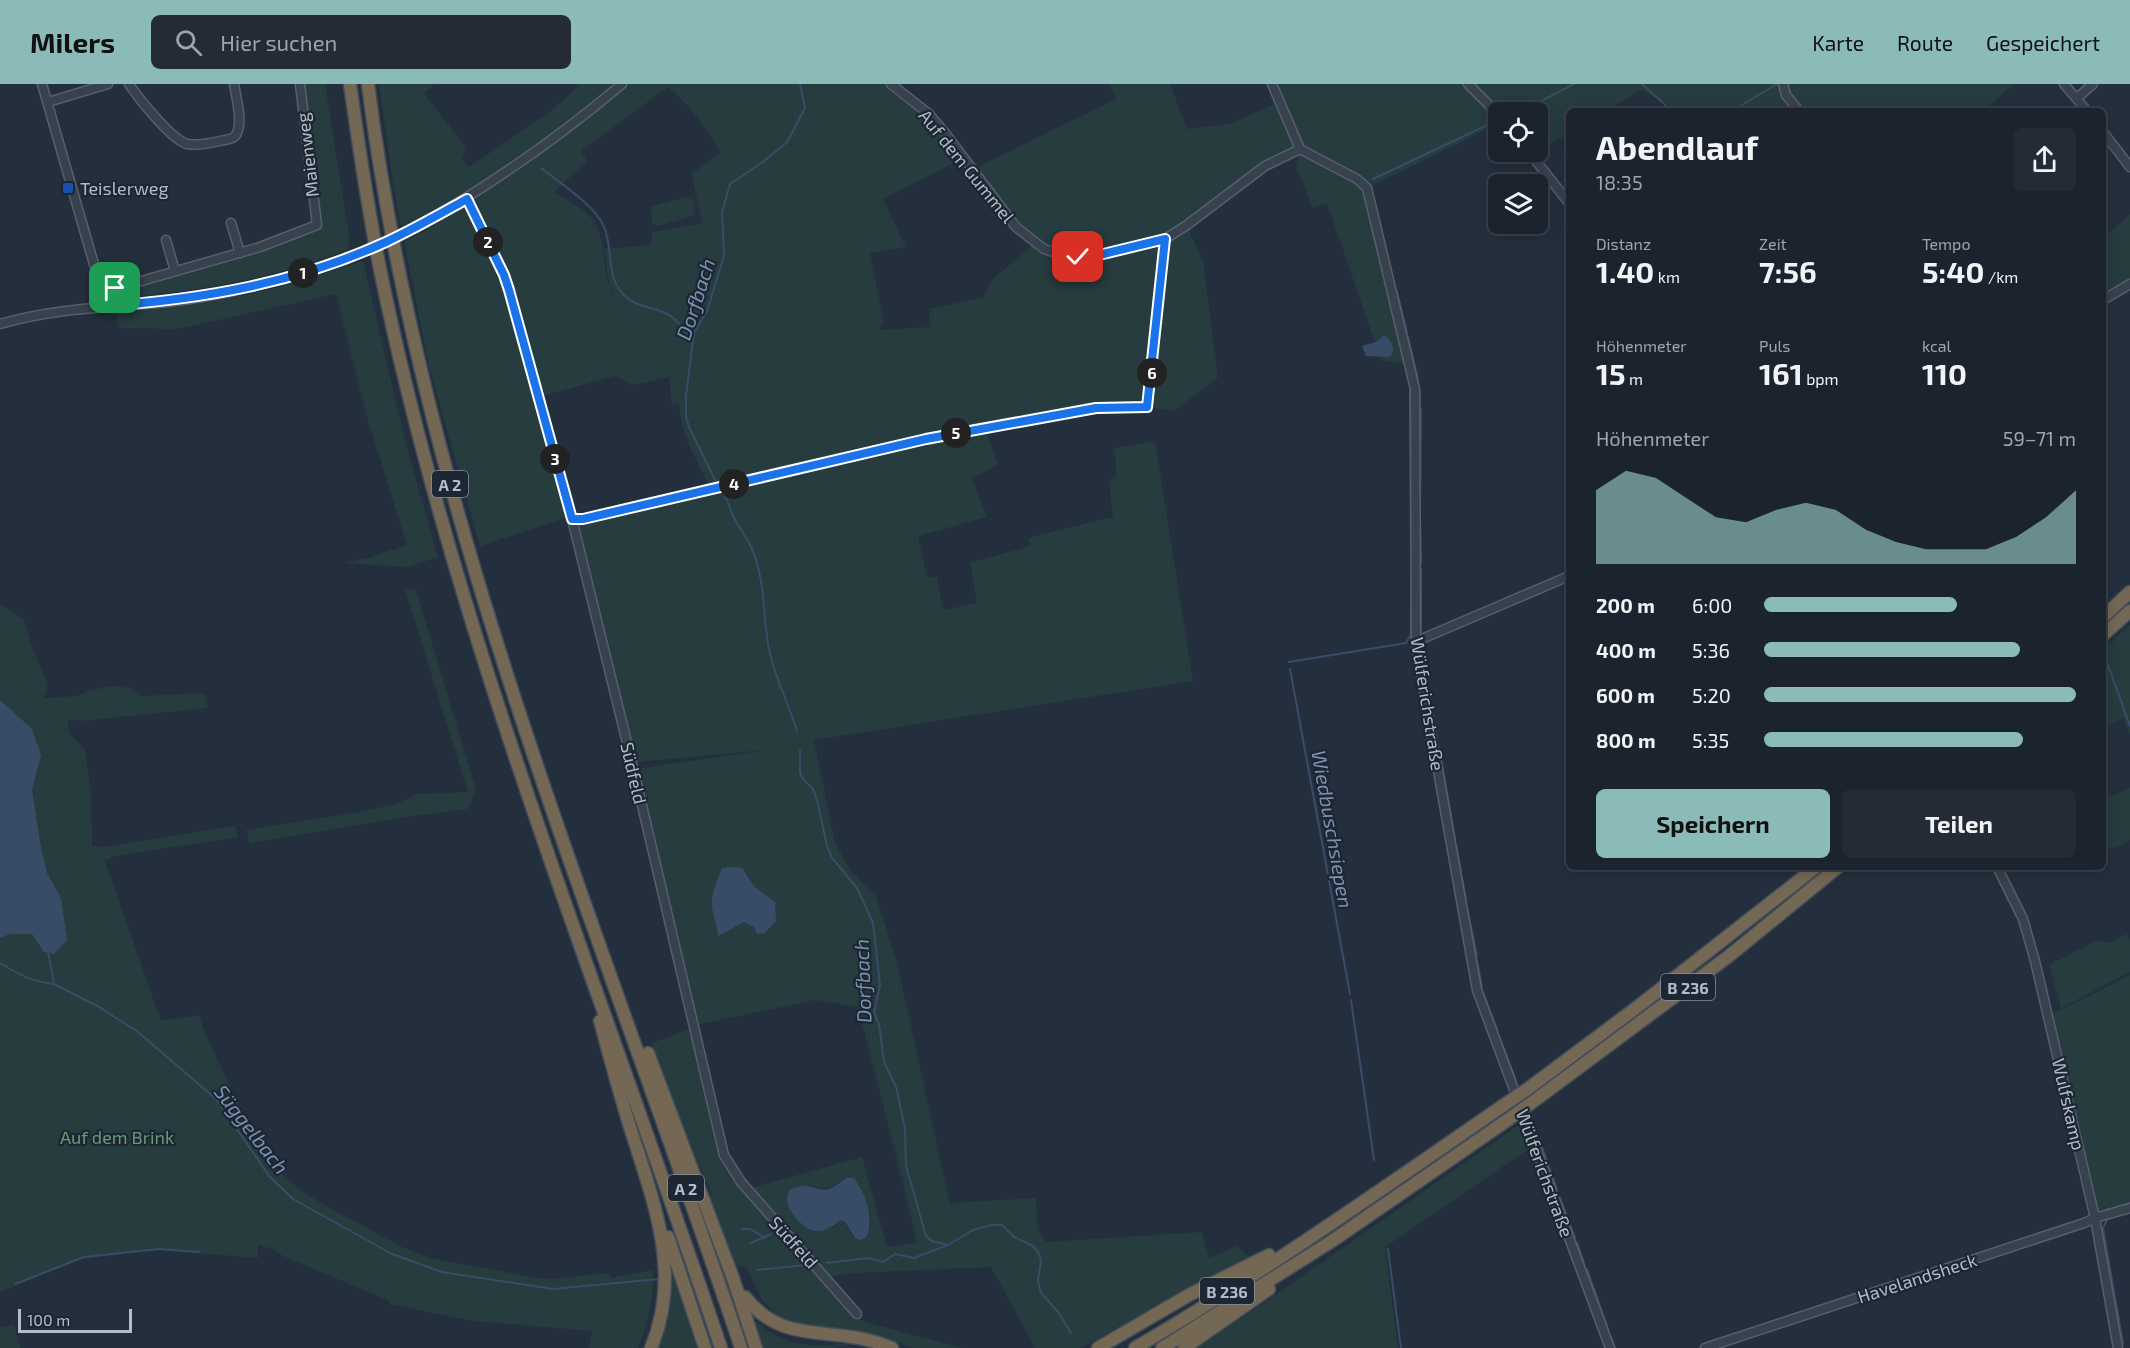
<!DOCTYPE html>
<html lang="de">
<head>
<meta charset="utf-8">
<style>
  body { margin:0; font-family:"Exo 2",sans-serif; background:#242b36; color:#f1f3f6; height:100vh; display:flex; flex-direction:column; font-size:22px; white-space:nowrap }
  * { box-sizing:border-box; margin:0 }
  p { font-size:20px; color:#a0a4aa }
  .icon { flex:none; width:33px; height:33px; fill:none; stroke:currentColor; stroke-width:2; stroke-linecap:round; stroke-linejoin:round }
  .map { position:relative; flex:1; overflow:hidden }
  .details { position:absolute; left:1566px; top:24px; width:540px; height:762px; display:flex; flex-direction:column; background:#1b232e; border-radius:9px; box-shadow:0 3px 15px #0003,0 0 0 2px #39404a }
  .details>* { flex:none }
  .tools { position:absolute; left:1488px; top:18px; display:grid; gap:12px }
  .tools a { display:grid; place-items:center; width:60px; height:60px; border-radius:9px; background:#1b232e; box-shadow:0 3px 15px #0003,0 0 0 2px #39404a; font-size:30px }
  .scale { position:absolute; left:18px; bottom:15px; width:114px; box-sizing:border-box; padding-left:6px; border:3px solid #b4bcc9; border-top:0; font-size:16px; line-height:21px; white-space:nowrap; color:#b4bcc9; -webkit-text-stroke:4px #1d2633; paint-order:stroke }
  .pin { position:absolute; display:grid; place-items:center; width:51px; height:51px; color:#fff; margin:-26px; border-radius:12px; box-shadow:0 3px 9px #0006 }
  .km { position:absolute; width:30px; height:30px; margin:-15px; border-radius:50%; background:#222; color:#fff; font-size:16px; line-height:30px; text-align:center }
  .round { display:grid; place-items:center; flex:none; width:63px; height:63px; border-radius:9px; background:#242b36 }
  .overview { display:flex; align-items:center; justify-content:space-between; height:102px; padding:0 30px }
  h1 { font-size:33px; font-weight:700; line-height:45px }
  .figures { display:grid; grid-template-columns:repeat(3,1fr); gap:9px; height:102px; padding:6px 30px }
  .figures div { display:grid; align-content:center }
  .figures b { font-size:30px; font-weight:700 }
  .figures small { font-size:16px; font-weight:400 }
  .figures p { font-size:16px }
  .chart { height:168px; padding:12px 30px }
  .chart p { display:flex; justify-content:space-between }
  .chart svg { width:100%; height:108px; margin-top:6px; fill:#8bbbb9; opacity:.7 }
  .primary-button { display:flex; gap:12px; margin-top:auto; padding:12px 30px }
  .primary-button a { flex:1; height:69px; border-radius:9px; background:#8bbbb9; color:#111; font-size:24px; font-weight:700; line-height:69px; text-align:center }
  .primary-button a+a { background:#242b36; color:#f1f3f6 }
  ul { padding:0 30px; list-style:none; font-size:20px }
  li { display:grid; grid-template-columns:96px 72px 1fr; align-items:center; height:45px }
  li i { height:15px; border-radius:8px; background:#8bbbb9 }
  header { display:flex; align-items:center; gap:36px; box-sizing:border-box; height:84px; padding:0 30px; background:#8bbbb9; color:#111 }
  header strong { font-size:28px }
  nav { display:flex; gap:33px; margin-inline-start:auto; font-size:21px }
  .search { width:420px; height:54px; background:#242b36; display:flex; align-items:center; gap:15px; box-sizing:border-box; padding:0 21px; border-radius:9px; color:#a0a4aa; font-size:22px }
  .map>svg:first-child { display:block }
  .green { fill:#263c3f; fill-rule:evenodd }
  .water { fill:#394c67 }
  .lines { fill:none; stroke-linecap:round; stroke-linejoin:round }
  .stream { stroke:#394c67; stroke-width:2 }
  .minor-casing { stroke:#565f6c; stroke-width:11 }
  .highway-casing { stroke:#434c59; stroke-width:15 }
  .minor { stroke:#38414e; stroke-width:8 }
  .highway { stroke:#746855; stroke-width:12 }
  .minor-bridge-casing { stroke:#565f6c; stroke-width:11; stroke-linecap:butt }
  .highway-bridge-casing { stroke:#434c59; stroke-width:15; stroke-linecap:butt }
  .minor-bridge { stroke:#38414e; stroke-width:8 }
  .highway-bridge { stroke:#746855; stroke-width:12 }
  .route-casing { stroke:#fff; stroke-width:12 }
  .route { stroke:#1a73e8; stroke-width:8 }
  .transit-dot { fill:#1a4fb4; stroke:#1d2633; stroke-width:2 }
  .labels { text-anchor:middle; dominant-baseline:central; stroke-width:4.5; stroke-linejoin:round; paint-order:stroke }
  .shield { fill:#1d2633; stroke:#878f9c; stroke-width:1.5 }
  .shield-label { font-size:16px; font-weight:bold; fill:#b4bcc9 }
  .street-label { font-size:18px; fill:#b4bcc9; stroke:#1d2633 }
  .poi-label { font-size:18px; fill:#b4bcc9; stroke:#1d2633; text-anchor:start }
  .park-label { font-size:18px; fill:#6b9a76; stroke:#1d2633 }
  .water-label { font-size:20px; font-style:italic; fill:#7c92b1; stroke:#1d2633 }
</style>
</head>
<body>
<header>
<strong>Milers</strong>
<div class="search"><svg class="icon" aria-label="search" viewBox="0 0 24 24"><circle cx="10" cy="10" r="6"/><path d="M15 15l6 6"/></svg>Hier suchen</div>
<nav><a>Karte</a><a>Route</a><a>Gespeichert</a></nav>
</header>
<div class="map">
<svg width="2130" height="1264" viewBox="0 0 2130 1264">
  <rect width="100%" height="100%" fill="#242f3e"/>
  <g class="green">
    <path d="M300,0H325L350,157L348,165C273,195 194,208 114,214L115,204L316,141Z"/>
    <path d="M379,0H435L424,9L466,64L462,74L467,82H471L552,26L581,0H891L904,9L964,74L883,115L906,163L870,169L884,240L880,244L881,246L930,243L929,225L984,213L992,196L1034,160L972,86L1116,15L1110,0H1170L1187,45L1230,40L1283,16L1277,0H2014L1983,27H1799L1793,21L1783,27H1680L1641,6L1606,27H1569V50L1538,66V28H1498V40L1367,104L1410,280L1381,276L1327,119L1313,124L1296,83L1300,66L1265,82L1187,141L1203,177L1218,293L1175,327L1147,323L1096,324L985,344L998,380L972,395L987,433L918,452L927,494L937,492L943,526L977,519L970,479L1030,462L1028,454L1113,433L1109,397L1117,390L1114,364L1155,357L1193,597L814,656L835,759L850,786L876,813L896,875L950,1119L1036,1114L1038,1145L1046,1158L1202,1148L1209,1174L1236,1162L1252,1175L1164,1218L1085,1262L1081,1264H1033L1035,1263L991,1183L854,1189L828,1193L850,1224L862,1237L961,1264H912L885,1254L865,1249L789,1239L776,1231L762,1215L746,1182L737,1183L709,1113L712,1111L670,1012L652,959L690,945L723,1073L732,1093L744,1106L862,1073L887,1163L917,1159L907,1114L858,923L815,916L696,941L636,685L765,666L636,678L575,429L587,432L710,404C697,375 680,351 679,319L672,320L669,293L633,301L615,292L539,313L510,195L473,126L501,191L568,433L480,462L430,286L404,157L427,146L465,116L401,142L392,92ZM668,3C691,22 706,43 720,69L691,90L703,139L653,148L650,161L604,165L609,199L616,213C599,192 609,159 593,136C587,126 565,115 554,108L587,77L581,67ZM742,784L755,803L775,818L754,843L745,838L718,851V841ZM846,1094L859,1100L867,1119L871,1137L869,1145L852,1151L845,1138L841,1136L833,1143L808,1100C824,1108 832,1103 846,1094Z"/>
    <polygon points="686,113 693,116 695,126 693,132 658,142 652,139 650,123"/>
    <polygon points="2130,130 2130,200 2103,216 2103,155"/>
    <polygon points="363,177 405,357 438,473 408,483 344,479 368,474 407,461 366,330 336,210 177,245 118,244 116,226 189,220 269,206"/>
    <polygon points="405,505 416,506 476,705 468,725 406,733 250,759 246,746 354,729 396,720 417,710 468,708"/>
    <path d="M0,520L24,536L33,566L48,601L44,614L77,612L91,606L113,602L130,604L141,612L204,609L208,624L80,637L70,635L68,640L69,649L85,666L91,707L92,762L103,763L235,742L238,753L115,772L105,777L161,937L199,931L205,949L250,1046L276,1085L298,1104L319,1118L404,1164L430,1174L536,1194L553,1195L609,1189L611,1194L653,1186C654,1214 648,1238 638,1264H589L592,1247L472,1237L389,1220L390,1217L283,1172L273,1165L258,1161V1174L158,1166L82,1175L0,1208Z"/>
    <polygon points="2130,541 2130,651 2123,634 2103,644 2103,565"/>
    <polygon points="2130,704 2130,756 2111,766 2103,750 2103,716"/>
    <polygon points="2127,850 2130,856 2130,888 2061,924 2049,881 2098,856 2109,859"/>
    <polygon points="2130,891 2130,1122 2098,1131 2051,931"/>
    <polygon points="1523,1038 1533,1062 1385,1163 1398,1264 1195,1264 1258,1223"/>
    <polygon points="670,1180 697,1264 656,1264"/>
    <path d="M754,1236C775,1255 798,1263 827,1261C841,1260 854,1258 869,1262L856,1260L833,1264H763Z"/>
    <polygon points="14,1241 20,1264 0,1264 0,1243"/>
  </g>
  <g class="water">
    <path d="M1384,251C1391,255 1395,263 1392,271L1388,273L1366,272L1362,262L1376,258Z"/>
    <polygon points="0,616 32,645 41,671 32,706 41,764 47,789 61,814 67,856 54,870 44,868 32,850 10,850 0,854"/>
    <path d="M735,783L742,784L755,803L775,818L776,837L765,849L757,850L754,843L744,838L718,852C718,841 713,833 712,823C711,809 717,797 722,784Z"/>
    <path d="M846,1094H854C866,1110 874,1133 867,1152L861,1156L856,1155L845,1138L841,1136C834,1141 824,1149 815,1147C804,1146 785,1125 787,1113C787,1110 789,1107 791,1105C811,1097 815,1108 829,1105C835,1103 841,1097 846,1094Z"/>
  </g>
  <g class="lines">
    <g class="stream">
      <polyline points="1642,0 1672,27"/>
      <polyline points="1786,17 1793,27"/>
      <polyline points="1732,27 1777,0"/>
      <polyline points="1520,28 1574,0"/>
      <path d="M541,84C561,100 594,120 604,143C614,166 605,194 625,212C635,222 650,223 663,228C676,233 684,245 691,257"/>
      <polyline points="1373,95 1498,36"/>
      <polyline points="1364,109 1375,157"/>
      <polyline points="1397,208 1407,249"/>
      <polyline points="1388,211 1410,301 1411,479"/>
      <polyline points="2103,221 2130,205"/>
      <polyline points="1408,253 1417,291 1420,318"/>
      <polyline points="715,396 689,343 686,333 686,312 694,249 707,227 724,172 722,128 730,100 764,77 787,58 805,24 800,0"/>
      <path d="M725,413C730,420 730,427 734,434C739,445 748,454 752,465C765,496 763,528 768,560C773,590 788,618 797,647"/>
      <polyline points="1420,426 1421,324"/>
      <polyline points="1420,434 1421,479"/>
      <polyline points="1421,486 1421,545"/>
      <polyline points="1422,564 1424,585"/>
      <polyline points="1289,578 1406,559 1411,550 1411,488"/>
      <polyline points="2108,581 2130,642"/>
      <polyline points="1290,585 1350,910"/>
      <polyline points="1425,590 1439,669"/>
      <polyline points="800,666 800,689 803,695 813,705 817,716 827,762 832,774 857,804 873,839 880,901 874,929 879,940 884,978 896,1003 905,1045 906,1082 926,1152 932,1157 948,1161"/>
      <polyline points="1441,674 1455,755"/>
      <polyline points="1456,761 1466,816"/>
      <polyline points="1467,823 1477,872"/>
      <polyline points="48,867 54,900 99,923 138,948 217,1016 269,1092 293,1115 392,1170 442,1188 553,1205 659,1195"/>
      <polyline points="1477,877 1482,903"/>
      <path d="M0,879C18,890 33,898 54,900"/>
      <polyline points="1483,908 1489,924"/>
      <polyline points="1351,916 1374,1076"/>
      <polyline points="1490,927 1497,945"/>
      <polyline points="1499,952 1515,994"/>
      <polyline points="1541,1060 1557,1105"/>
      <polyline points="1559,1111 1575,1154"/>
      <polyline points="2106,1126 2130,1119"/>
      <polyline points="2108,1134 2103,1144 2123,1259"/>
      <polyline points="742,1145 750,1145 765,1154"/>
      <polyline points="1577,1158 1584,1179"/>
      <polyline points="751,1159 771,1150"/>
      <polyline points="1388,1165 1401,1264"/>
      <polyline points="826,1179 868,1174 883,1178 895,1170 914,1174 948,1161 973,1146 991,1141 1002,1141 1014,1153 1033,1162 1039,1169 1041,1177 1038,1196 1041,1209 1058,1228 1071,1249"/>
      <polyline points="1587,1185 1608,1245"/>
      <polyline points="757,1186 807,1181"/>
      <polyline points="15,1200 84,1173 158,1165 199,1168"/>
      <polyline points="1610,1251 1615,1264"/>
    </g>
    <g class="minor-casing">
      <g id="minor">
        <polyline points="42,0 106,222"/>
        <path d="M129,0C139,15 171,55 187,60C197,62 211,59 220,57C228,55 236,56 238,46C242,33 236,13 234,0"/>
        <polyline points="891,0 929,30 945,49 1016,143 1044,165 1069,173 1095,172 1165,155 1187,141 1265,82 1300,65"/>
        <polyline points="1272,0 1300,65 1357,95 1367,104 1415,305 1416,563 1477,906 1610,1264"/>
        <polyline points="1468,0 1498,30"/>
        <polyline points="1783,0 1786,11 1799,27"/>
        <polyline points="2064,0 2087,27"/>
        <polyline points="2077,14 2093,0"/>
        <polyline points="48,18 108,0"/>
        <polyline points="2103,48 2130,83"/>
        <polyline points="1529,68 1569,119"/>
        <polyline points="467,115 504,191 572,435 633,683 724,1071 741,1098 857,1230"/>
        <polyline points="231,139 240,169"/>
        <path d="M417,143C489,102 558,54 622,0"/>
        <polyline points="166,156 175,187"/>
        <polyline points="103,208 260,163 317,141 300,0"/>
        <polyline points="2103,216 2130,200"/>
        <path d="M0,240C55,224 111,223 168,218C231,211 290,194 350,173"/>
        <polyline points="572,435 583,435 926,355 1096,324 1147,323 1165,155"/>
        <polyline points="1417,557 1569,492"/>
        <polyline points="1997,783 2023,835 2035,877 2095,1134 2118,1264"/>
        <polyline points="1705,1264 2084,1139 2095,1134 2130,1124"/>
      </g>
    </g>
    <g class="highway-casing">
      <g id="highway">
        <path d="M350,0C359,64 368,127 381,190C456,556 603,910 721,1264"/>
        <path d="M368,0C423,438 603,849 741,1264"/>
        <polyline points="2103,533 2130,508"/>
        <polyline points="2103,551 2130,527"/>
        <path d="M600,937C610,973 619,1008 630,1043C653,1117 683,1188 651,1264"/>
        <polyline points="648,969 733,1194 756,1264"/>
        <polyline points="1529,1004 1640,921 1816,783"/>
        <polyline points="1534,1017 1729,872 1838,783"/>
        <polyline points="668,1153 705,1264"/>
        <path d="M745,1213C785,1264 833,1239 892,1264"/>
        <polyline points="1098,1264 1189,1211 1269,1171"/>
        <path d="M1135,1264C1262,1190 1383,1104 1504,1021"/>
        <polyline points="1162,1264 1332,1157 1509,1035"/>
        <polyline points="1184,1264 1269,1205"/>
      </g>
    </g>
    <use href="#minor" class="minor"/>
    <use href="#highway" class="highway"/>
    <g class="minor-bridge-casing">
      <polyline id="minor-bridge" points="350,173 417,143"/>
    </g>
    <g class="highway-bridge-casing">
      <g id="highway-bridge">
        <polyline points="1504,1021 1529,1004"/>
        <polyline points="1509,1035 1534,1017"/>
      </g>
    </g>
    <use href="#minor-bridge" class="minor-bridge"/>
    <use href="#highway-bridge" class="highway-bridge"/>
  </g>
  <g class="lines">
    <g class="route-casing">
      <path id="route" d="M115,204L103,208L106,222C204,215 296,199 386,158C414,145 440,130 467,115L504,191L509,206L572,435H583L926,355L1096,324L1147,323L1165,155L1095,172L1078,173"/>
    </g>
    <use href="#route" class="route"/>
  </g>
  <rect class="transit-dot" x="62" y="98" width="12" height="12" rx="3"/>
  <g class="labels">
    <g class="shield">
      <rect x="432" y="387" width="36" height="26" rx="4.5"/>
      <rect x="1661" y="890" width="54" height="26" rx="4.5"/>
      <rect x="668" y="1091" width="36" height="26" rx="4.5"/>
      <rect x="1200" y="1194" width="54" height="26" rx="4.5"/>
    </g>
    <g class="shield-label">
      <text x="450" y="400">A 2</text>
      <text x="1688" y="903">B 236</text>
      <text x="686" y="1104">A 2</text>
      <text x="1227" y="1207">B 236</text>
    </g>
    <g class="street-label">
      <text transform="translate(307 71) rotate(-97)">Maienweg</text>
      <text transform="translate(967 82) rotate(51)">Auf dem Gummel</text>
      <text transform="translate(1428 620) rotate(81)">Wülferichstraße</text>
      <text transform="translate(634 689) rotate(77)">Südfeld</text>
      <text transform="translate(2069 1020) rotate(77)">Wulfskamp</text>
      <text transform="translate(1545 1089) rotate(70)">Wülferichstraße</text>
      <text transform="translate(794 1158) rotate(48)">Südfeld</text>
      <text transform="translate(1917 1194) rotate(-18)">Havelandsheck</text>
    </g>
    <g class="poi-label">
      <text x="80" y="104">Teislerweg</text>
    </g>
    <g class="park-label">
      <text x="117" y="1053">Auf dem Brink</text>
    </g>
    <g class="water-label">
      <text transform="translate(695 215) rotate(-72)">Dorfbach</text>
      <text transform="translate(1333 745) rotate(80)">Wiedbuschsiepen</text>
      <text transform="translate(862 897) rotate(-92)">Dorfbach</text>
      <text transform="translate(252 1045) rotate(52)">Süggelbach</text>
    </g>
  </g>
</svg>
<div class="tools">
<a><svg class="icon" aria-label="locate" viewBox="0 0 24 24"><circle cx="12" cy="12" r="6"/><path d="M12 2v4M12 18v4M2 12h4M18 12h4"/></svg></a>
<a><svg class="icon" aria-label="layers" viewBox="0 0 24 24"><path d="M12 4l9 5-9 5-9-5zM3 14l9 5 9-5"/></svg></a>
</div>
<div class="scale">100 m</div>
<div class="pin" style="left:115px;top:204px;background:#1e9e55"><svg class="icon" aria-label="arrive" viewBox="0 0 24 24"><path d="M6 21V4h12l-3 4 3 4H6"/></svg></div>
<div class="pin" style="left:1078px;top:173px;background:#d93025"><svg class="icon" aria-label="check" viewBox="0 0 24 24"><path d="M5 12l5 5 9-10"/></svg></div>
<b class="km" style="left:303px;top:189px">1</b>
<b class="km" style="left:488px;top:158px">2</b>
<b class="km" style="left:555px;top:375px">3</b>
<b class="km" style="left:734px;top:400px">4</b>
<b class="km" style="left:956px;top:349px">5</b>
<b class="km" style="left:1152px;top:289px">6</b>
<section class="details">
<div class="overview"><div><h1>Abendlauf</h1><p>18:35</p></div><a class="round"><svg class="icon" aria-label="share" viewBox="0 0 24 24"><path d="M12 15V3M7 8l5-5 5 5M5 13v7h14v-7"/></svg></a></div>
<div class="figures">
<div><p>Distanz</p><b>1.40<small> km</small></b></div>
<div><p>Zeit</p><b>7:56</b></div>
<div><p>Tempo</p><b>5:40<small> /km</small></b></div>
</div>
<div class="figures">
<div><p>Höhenmeter</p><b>15<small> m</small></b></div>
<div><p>Puls</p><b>161<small> bpm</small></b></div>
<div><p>kcal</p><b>110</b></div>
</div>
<div class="chart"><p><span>Höhenmeter</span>59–71 m</p>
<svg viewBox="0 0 160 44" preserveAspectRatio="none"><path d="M0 44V14L10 6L20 9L30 17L40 25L50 27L60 22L70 19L80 22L90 30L100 35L110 38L120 38L130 38L140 33L150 25L160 14V44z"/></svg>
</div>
<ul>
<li><b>200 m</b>6:00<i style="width:62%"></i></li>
<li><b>400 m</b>5:36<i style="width:82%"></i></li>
<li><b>600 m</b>5:20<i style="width:100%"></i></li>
<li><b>800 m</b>5:35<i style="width:83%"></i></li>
</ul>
<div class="primary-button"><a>Speichern</a><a>Teilen</a></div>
</section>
</div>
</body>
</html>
